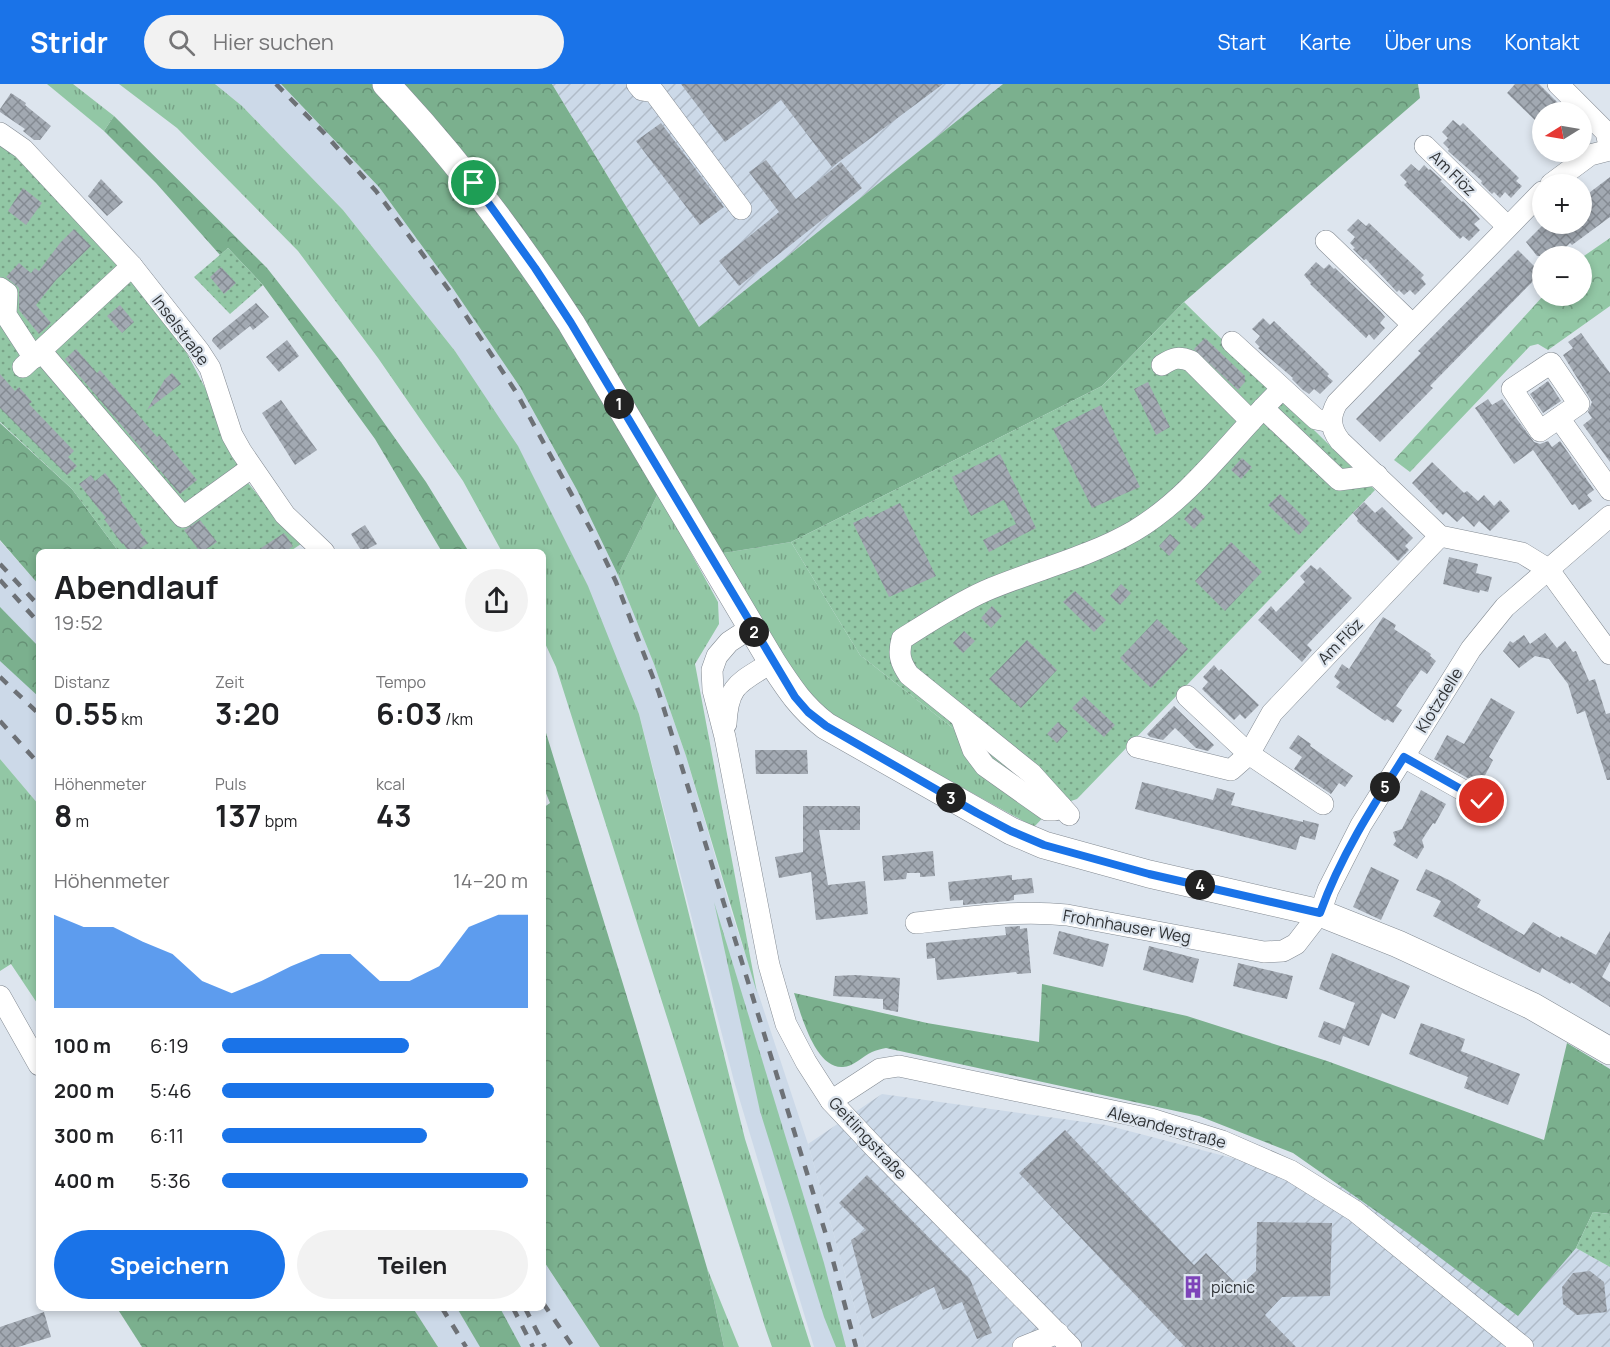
<!DOCTYPE html>
<html lang="de">
<head>
<meta charset="utf-8">
<style>
  body { margin:0; font-family:Manrope,sans-serif; background:#f2f2f2; color:#202124; height:100vh; display:flex; flex-direction:column; font-size:22px; white-space:nowrap }
  * { box-sizing:border-box; margin:0 }
  p { font-size:20px; color:#757577 }
  .icon { flex:none; width:33px; height:33px; fill:none; stroke:currentColor; stroke-width:2; stroke-linecap:round; stroke-linejoin:round }
  .map { position:relative; flex:1; overflow:hidden }
  .panel { position:absolute; left:36px; top:465px; width:510px; height:762px; display:flex; flex-direction:column; background:#fff; border-radius:9px; box-shadow:0 3px 9px #0003 }
  .panel>* { flex:none }
  .needle { width:39px; rotate:259deg }
  .controls { position:absolute; left:1532px; top:18px; display:grid; gap:12px }
  .controls a { display:grid; place-items:center; width:60px; height:60px; border-radius:50%; background:#fff; box-shadow:0 3px 9px #0003; font-size:30px }
  .pin { position:absolute; display:grid; place-items:center; width:51px; height:51px; color:#fff; margin:-26px; border:3px solid #fff; border-radius:50%; box-shadow:0 2px 6px #0007 }
  .km { position:absolute; width:30px; height:30px; margin:-15px; border-radius:50%; background:#222; color:#fff; font-size:16px; line-height:30px; text-align:center }
  .round { display:grid; place-items:center; flex:none; width:63px; height:63px; border-radius:32px; background:#f2f2f2 }
  .head { display:flex; align-items:center; justify-content:space-between; height:102px; padding:0 18px }
  h1 { font-size:33px; font-weight:700; line-height:45px }
  .stats { display:grid; grid-template-columns:repeat(3,1fr); gap:9px; height:102px; padding:6px 18px }
  .stats div { display:grid; align-content:center }
  .stats b { font-size:30px; font-weight:700 }
  .stats small { font-size:16px; font-weight:400 }
  .stats p { font-size:16px }
  .chart { height:168px; padding:12px 18px }
  .chart p { display:flex; justify-content:space-between }
  .chart svg { width:100%; height:108px; margin-top:6px; fill:#1a73e8; opacity:.7 }
  .cta { display:flex; gap:12px; margin-top:auto; padding:12px 18px }
  .cta a { flex:1; height:69px; border-radius:36px; background:#1a73e8; color:#fff; font-size:24px; font-weight:700; line-height:69px; text-align:center }
  .cta a+a { background:#f2f2f2; color:#202124 }
  ul { padding:0 18px; list-style:none; font-size:20px }
  li { display:grid; grid-template-columns:96px 72px 1fr; align-items:center; height:45px }
  li i { height:15px; border-radius:8px; background:#1a73e8 }
  header { display:flex; align-items:center; gap:36px; box-sizing:border-box; height:84px; padding:0 30px; background:#1a73e8; color:#fff }
  header strong { font-size:28px }
  nav { display:flex; gap:33px; margin-inline-start:auto; font-size:21px }
  .search { width:420px; height:54px; background:#f2f2f2; display:flex; align-items:center; gap:15px; box-sizing:border-box; padding:0 21px; border-radius:33px; color:#757577; font-size:22px }
  .map>svg:first-child { display:block }
  .built { fill:#ccd9e8 }
  .industrial { fill:url(#industrial-furrows) }
  .grass { fill:url(#grass-tufts) }
  .forest { fill:url(#forest-crowns) }
  .park { fill:url(#park-crowns) }
  .garden { fill:url(#garden-dots) }
  .building { fill:url(#building-cross-hatch) }
  .lines { fill:none; stroke-linecap:round; stroke-linejoin:round }
  .minor-casing { stroke:#838a92; stroke-width:22 }
  .major-casing { stroke:#838a92; stroke-width:28 }
  .minor { stroke:#fff; stroke-width:21 }
  .major { stroke:#fff; stroke-width:27 }
  .rail { stroke:#6d7176; stroke-width:4.5; stroke-dasharray:10 10; stroke-linecap:butt }
  .route-casing { stroke:#fff; stroke-width:12 }
  .route { stroke:#1a73e8; stroke-width:8 }
  .labels { text-anchor:middle; dominant-baseline:central; stroke-width:4.5; stroke-linejoin:round; paint-order:stroke }
  .street-label { font-size:16px; fill:#2f3235; stroke:#dde5ee }
  .poi-label { font-size:16px; fill:#2f3235; stroke:#dde5ee; text-anchor:start }
</style>
</head>
<body>
<header>
<strong>Stridr</strong>
<div class="search"><svg class="icon" aria-label="search" viewBox="0 0 24 24"><circle cx="10" cy="10" r="6"/><path d="M15 15l6 6"/></svg>Hier suchen</div>
<nav><a>Start</a><a>Karte</a><a>Über uns</a><a>Kontakt</a></nav>
</header>
<div class="map">
<svg width="1610" height="1263" viewBox="0 0 1610 1263">
  <defs>
    <pattern id="industrial-furrows" width="10" height="10" patternUnits="userSpaceOnUse" patternTransform="scale(1.5)"><rect width="10" height="10" fill="#ccd9e8"/><path d="M-1 1l2-2M0 10L10 0M9 11l2-2" fill="none" stroke="#b0bbc8"/></pattern>
    <pattern id="grass-tufts" width="24" height="20" patternUnits="userSpaceOnUse" patternTransform="scale(1.5)"><rect width="24" height="20" fill="#92c7a5"/><path d="M3 7l-1-3M5 7V3M7 7l1-3M15 17l-1-3M17 17v-4M19 17l1-3" fill="none" stroke="#78a287"/></pattern>
    <pattern id="forest-crowns" width="20" height="18" patternUnits="userSpaceOnUse" patternTransform="scale(1.5)"><rect width="20" height="18" fill="#7bb08e"/><path d="M2 6a3 3 0 1 1 6 0M12 15a3 3 0 1 1 6 0" fill="none" stroke="#659075"/></pattern>
    <pattern id="park-crowns" width="20" height="18" patternUnits="userSpaceOnUse" patternTransform="scale(1.5)"><rect width="20" height="18" fill="#92c7a5"/><path d="M2 6a3 3 0 1 1 6 0M12 15a3 3 0 1 1 6 0" fill="none" stroke="#78a287"/></pattern>
    <pattern id="garden-dots" width="8" height="8" patternUnits="userSpaceOnUse" patternTransform="scale(1.5)"><rect width="8" height="8" fill="#92c7a5"/><path d="M2 2h.1M6 6h.1" fill="none" stroke="#78a287" stroke-width="1.8" stroke-linecap="round"/></pattern>
    <pattern id="building-cross-hatch" width="8" height="8" patternUnits="userSpaceOnUse" patternTransform="scale(1.5)"><rect width="8" height="8" fill="#a2a9b2"/><path d="M0 0l8 8M0 8l8-8" fill="none" stroke="#848a92"/></pattern>
  </defs>
  <rect width="100%" height="100%" fill="#dde5ee"/>
  <g class="built">
    <polygon points="215,0 281,0 379,103 452,203 520,303 577,406 618,491 654,580 686,672 731,827 808,1060 866,1263 814,1263 734,997 639,630 524,375 455,267 343,126 242,22"/>
    <polygon points="0,457 39,501 39,721 0,675"/>
    <polygon points="543,1176 600,1263 438,1263 413,1224 543,1224"/>
  </g>
  <g class="industrial">
    <polygon points="552,0 1003,0 699,243"/>
    <polygon points="882,1010 1106,1041 1576,1164 1610,1183 1610,1263 866,1263 808,1060"/>
  </g>
  <g class="grass">
    <polygon points="47,0 73,0 114,32 104,47"/>
    <polygon points="119,0 215,0 242,22 343,126 455,267 518,362 588,502 639,630 745,1055 811,1263 772,1263 766,1246 556,583 543,555 543,468 502,468 463,397 378,274 298,167 177,44"/>
    <polygon points="658,409 718,518 719,540 695,580 757,909 686,672 654,580 618,491"/>
    <polygon points="791,458 860,571 1053,723 1034,743 838,635 797,601 717,470"/>
    <polygon points="0,675 39,721 39,922 11,880 0,887"/>
    <polygon points="714,818 824,1179 846,1263 836,1263 824,1233 760,1027"/>
    <polygon points="707,1184 739,1263 724,1263"/>
  </g>
  <g class="forest">
    <polygon points="281,0 552,0 699,243 1003,0 1418,0 1420,14 1184,218 1102,302 791,458 717,470 658,409 618,491 577,406 520,303 452,203 379,103"/>
    <polygon points="114,32 267,184 341,278 426,398 469,468 442,468 375,355 263,201 228,164 220,171 156,99 104,47"/>
    <polygon points="0,339 72,405 119,468 39,468 39,501 0,456"/>
    <polygon points="0,523 39,563 39,613 0,577"/>
    <polygon points="543,639 635,939 707,1184 724,1263 600,1263 543,1176 543,724 550,719 543,702"/>
    <path d="M1042,900L1187,932L1327,977L1544,1056L1567,959L1610,985V1130L1593,1128L1576,1164L1518,1232L1406,1148L1293,1069L1199,1032L886,964C881,965 876,966 872,968C863,972 853,983 843,983C815,985 801,930 794,909L927,939L1039,958Z"/>
    <polygon points="117,1224 413,1224 438,1263 142,1263"/>
    <polygon points="457,1224 500,1224 521,1263 480,1263"/>
  </g>
  <polygon class="park" points="1610,154 1610,222 1548,266 1538,260 1530,262 1410,388 1394,376 1543,212 1581,212 1581,174"/>
  <g class="garden">
    <polygon points="0,58 23,72 120,182 183,262 211,315 241,390 273,430 301,460 289,468 119,468 72,405 0,338"/>
    <polygon points="228,164 263,201 230,230 194,193"/>
    <polygon points="1184,218 1375,406 1077,715 1053,723 860,571 791,458 1102,302"/>
    <polygon points="1593,1128 1610,1130 1610,1183 1576,1164"/>
  </g>
  <g class="building">
    <polygon points="681,0 943,0 832,83 781,16 725,58"/>
    <polygon points="1515,0 1539,0 1567,28 1542,28 1542,43 1507,9"/>
    <polygon points="11,9 26,19 25,21 51,42 40,56 34,56 23,47 25,45 0,28 0,25"/>
    <polygon points="1453,36 1460,42 1463,39 1519,94 1516,97 1522,102 1511,114 1505,108 1500,114 1494,108 1492,110 1481,99 1482,97 1448,67 1449,65 1443,59 1448,54 1442,48"/>
    <polygon points="661,39 724,123 700,141 636,57"/>
    <polygon points="766,76 796,115 841,78 862,104 739,202 719,177 779,128 749,88"/>
    <polygon points="1411,80 1419,87 1424,81 1429,86 1430,85 1442,96 1440,97 1462,118 1463,117 1480,135 1474,140 1480,146 1469,157 1463,152 1460,155 1404,101 1407,98 1400,91"/>
    <polygon points="1610,93 1610,133 1572,161 1570,159 1557,172 1537,172 1526,158 1544,140 1581,140 1581,115"/>
    <polygon points="101,95 123,118 107,132 88,112"/>
    <polygon points="23,104 42,119 26,141 8,127"/>
    <polygon points="1358,135 1366,142 1369,139 1424,191 1421,194 1426,200 1415,211 1410,206 1404,211 1399,206 1397,208 1366,175 1364,176 1353,165 1355,164 1350,159 1355,153 1347,146"/>
    <polygon points="74,145 91,162 56,196 36,221 51,239 39,250 19,226 19,204 6,193 19,179 31,189 35,184 39,187 60,159"/>
    <polygon points="1518,166 1541,189 1430,302 1433,304 1380,358 1356,335 1421,269 1418,267"/>
    <polygon points="1316,178 1324,185 1329,180 1334,185 1335,184 1380,227 1385,233 1380,239 1385,244 1374,256 1369,250 1366,254 1310,200 1311,199 1304,191"/>
    <polygon points="221,183 236,199 224,210 210,193"/>
    <polygon points="256,219 269,233 253,246 250,242 220,266 212,257 213,254"/>
    <polygon points="120,221 134,238 122,249 107,232"/>
    <polygon points="1263,234 1270,241 1274,237 1329,290 1327,292 1333,297 1320,310 1314,305 1309,310 1303,306 1292,295 1293,294 1258,264 1260,263 1255,258 1260,252 1252,245"/>
    <polygon points="1581,249 1610,289 1610,378 1583,341 1592,334 1588,328 1592,318 1563,271 1573,264 1568,258"/>
    <polygon points="1205,254 1245,292 1245,298 1238,306 1194,265"/>
    <polygon points="287,256 299,272 279,288 266,273"/>
    <polygon points="76,265 97,289 100,286 157,353 160,351 197,396 180,410 65,275"/>
    <polygon points="172,289 181,300 147,326 165,295"/>
    <polygon points="0,290 15,307 19,303 32,318 29,320 74,367 68,373 77,382 67,391 0,324"/>
    <polygon points="1548,297 1561,317 1543,329 1530,310"/>
    <polygon points="1148,298 1170,343 1156,351 1134,305"/>
    <polygon points="1488,315 1492,321 1502,315 1534,358 1540,360 1548,357 1552,363 1560,357 1594,406 1587,411 1592,417 1579,426 1575,420 1572,421 1533,366 1514,380 1475,324"/>
    <polygon points="281,316 317,366 295,381 262,329"/>
    <polygon points="1101,321 1140,403 1092,424 1053,345"/>
    <polygon points="1000,370 1036,444 989,468 983,456 1016,440 1004,416 971,432 952,393"/>
    <polygon points="1242,374 1252,383 1241,395 1231,386"/>
    <polygon points="1432,378 1464,409 1467,407 1478,417 1484,411 1494,422 1500,416 1510,427 1490,447 1479,437 1474,443 1463,432 1457,438 1446,428 1443,431 1412,399"/>
    <polygon points="105,389 116,403 122,414 120,415 142,446 140,448 148,459 135,468 129,468 123,459 122,460 104,435 106,434 79,400 91,391 95,397"/>
    <polygon points="1280,410 1310,439 1299,451 1268,421"/>
    <polygon points="1364,418 1375,429 1382,423 1413,454 1405,462 1409,466 1398,477 1357,437 1358,435 1353,429"/>
    <polygon points="900,419 936,492 889,513 853,439 868,432 869,434"/>
    <polygon points="1195,423 1205,433 1194,445 1184,435"/>
    <polygon points="200,436 217,458 202,468 200,468 184,446"/>
    <polygon points="365,441 377,460 362,468 351,450"/>
    <polygon points="284,449 293,462 285,468 255,468"/>
    <polygon points="1170,450 1180,459 1169,472 1159,462"/>
    <polygon points="1231,458 1262,488 1225,527 1195,497"/>
    <polygon points="1449,473 1478,480 1476,489 1492,493 1488,508 1480,506 1479,509 1443,500"/>
    <polygon points="1311,481 1317,486 1320,483 1352,514 1307,561 1312,566 1302,578 1258,536 1271,522 1276,528 1292,512 1305,498 1300,492"/>
    <polygon points="1121,500 1131,509 1120,521 1110,512"/>
    <polygon points="1075,507 1106,536 1094,548 1063,518"/>
    <polygon points="992,522 1002,532 991,544 981,534"/>
    <polygon points="1383,533 1396,541 1394,545 1431,570 1430,572 1436,577 1427,590 1421,586 1408,604 1396,622 1402,626 1393,639 1387,635 1385,637 1336,603 1340,598 1334,593 1342,580 1349,585"/>
    <polygon points="1157,535 1188,565 1151,604 1120,574"/>
    <polygon points="964,547 975,557 963,569 953,559"/>
    <polygon points="1545,549 1557,564 1565,557 1573,568 1576,567 1589,597 1595,595 1606,630 1610,629 1610,696 1607,696 1585,627 1577,630 1568,600 1549,575 1535,572 1519,584 1503,567 1510,557 1513,559 1524,551 1530,560"/>
    <polygon points="1027,556 1057,586 1021,624 989,595"/>
    <polygon points="1214,581 1219,587 1221,585 1259,621 1245,635 1240,630 1234,636 1202,605 1208,598 1203,593"/>
    <polygon points="1084,612 1115,641 1104,653 1072,624"/>
    <polygon points="1491,614 1515,628 1489,673 1493,676 1480,701 1434,675 1447,651 1464,660"/>
    <polygon points="1174,622 1214,661 1208,667 1196,664 1175,644 1163,656 1150,653 1147,650"/>
    <polygon points="1058,638 1068,647 1057,659 1047,650"/>
    <polygon points="1298,651 1311,660 1310,662 1353,692 1345,703 1339,699 1331,710 1294,685 1302,673 1289,664"/>
    <polygon points="755,666 807,666 808,690 756,690"/>
    <polygon points="1142,698 1213,716 1217,704 1235,709 1231,721 1303,738 1303,736 1319,740 1315,756 1300,752 1296,766 1135,725"/>
    <polygon points="1421,706 1446,720 1435,740 1433,739 1422,756 1424,763 1417,775 1393,761 1396,757 1393,748 1402,745"/>
    <polygon points="803,722 860,722 860,746 819,746 828,801 865,797 868,830 816,836 811,788 779,794 775,773 803,768"/>
    <polygon points="933,767 935,792 920,793 920,789 907,789 906,795 884,797 882,772"/>
    <polygon points="1371,783 1399,796 1381,836 1353,823"/>
    <polygon points="1426,785 1451,797 1481,816 1477,823 1524,851 1533,838 1560,854 1561,852 1596,871 1610,847 1610,878 1602,893 1610,898 1610,923 1571,898 1570,900 1542,884 1540,889 1433,832 1441,817 1416,806"/>
    <polygon points="1012,791 1012,796 1032,794 1034,809 1014,811 1014,816 1008,817 963,821 963,816 950,817 948,798"/>
    <polygon points="1020,842 1020,845 1027,844 1031,889 1017,890 1016,888 937,896 935,874 927,875 926,859 1006,851 1005,843"/>
    <polygon points="1059,847 1109,860 1103,883 1053,870"/>
    <polygon points="1149,862 1199,875 1193,899 1143,886"/>
    <polygon points="1332,869 1410,902 1395,935 1382,929 1369,962 1343,952 1340,961 1318,953 1324,937 1345,945 1355,919 1319,905"/>
    <polygon points="1238,879 1293,892 1287,915 1233,902"/>
    <polygon points="855,891 900,894 898,928 883,925 883,915 833,912 835,892"/>
    <polygon points="1421,939 1465,955 1461,967 1520,990 1508,1021 1464,1004 1468,993 1409,970"/>
    <polygon points="1065,1046 1194,1181 1206,1169 1239,1203 1256,1187 1257,1138 1332,1139 1330,1212 1282,1213 1265,1231 1296,1263 1185,1263 1019,1089"/>
    <polygon points="867,1091 970,1195 992,1249 977,1255 962,1218 943,1226 934,1203 872,1235 851,1156 866,1146 839,1119"/>
    <polygon points="1590,1187 1604,1198 1607,1228 1577,1231 1563,1220 1562,1203 1573,1189"/>
    <polygon points="44,1228 51,1253 18,1263 0,1263 0,1243"/>
  </g>
  <g class="lines">
    <g class="minor-casing">
      <g id="minor">
        <polyline points="637,0 642,6 654,8 741,125"/>
        <polyline points="1558,0 1606,48 1610,66"/>
        <polyline points="0,49 23,65 132,182 199,267 210,284 232,351 241,367 285,431 324,468"/>
        <polyline points="1425,62 1507,142"/>
        <polyline points="1551,100 1590,71 1610,66"/>
        <path d="M1542,108L1337,319C1329,333 1330,344 1340,357L1440,452L1522,469L1548,485L1610,570"/>
        <polyline points="1326,157 1412,240"/>
        <polyline points="0,204 7,209 6,231 34,274"/>
        <polyline points="1232,258 1316,335 1331,338"/>
        <polyline points="41,267 183,433 251,384"/>
        <polygon points="1551,279 1579,320 1540,347 1512,305"/>
        <path d="M1162,281C1173,274 1178,272 1191,277L1251,337"/>
        <polyline points="23,283 132,182"/>
        <polyline points="1263,324 1339,396 1377,391"/>
        <polyline points="1559,334 1610,406"/>
        <polyline points="752,543 729,558 717,572 712,586 713,606 725,653 769,881 786,940 806,978 831,1017 877,1066 1071,1263"/>
        <polyline points="1187,612 1249,670 1323,720"/>
        <polyline points="961,633 973,666 985,682 1047,726 1055,726 1061,722"/>
        <path d="M726,640C728,599 740,599 772,578"/>
        <polyline points="1137,663 1231,686 1249,670 1272,629 1440,452"/>
        <polyline points="1404,673 1482,717"/>
        <path d="M1069,731L1032,690L909,591C900,578 898,570 902,555C929,538 956,520 985,507C1034,486 1087,474 1134,447C1193,412 1233,352 1282,305"/>
        <path d="M916,839C967,833 1017,826 1067,831L1264,868L1283,867L1296,860L1320,829L1328,806L1361,741L1471,565L1505,523L1610,432"/>
        <polyline points="0,912 39,981"/>
        <polyline points="831,1017 880,985 899,982 1151,1035 1222,1057 1291,1087 1355,1127 1523,1263"/>
        <polyline points="1023,1263 1058,1249"/>
      </g>
    </g>
    <g class="major-casing">
      <path id="major" d="M386,0C456,74 515,153 571,239L772,578C789,604 801,623 826,642L1011,747L1044,761L1149,790L1320,829L1398,860L1532,922L1610,967"/>
    </g>
    <use href="#minor" class="minor"/>
    <use href="#major" class="major"/>
    <g class="rail">
      <polyline points="276,0 323,48 376,107 449,206 516,308 591,446 616,498 659,609 827,1154 856,1263"/>
      <polyline points="0,480 39,522"/>
      <polyline points="0,496 39,539"/>
      <polyline points="0,593 39,630"/>
      <polyline points="0,637 39,680"/>
      <polyline points="543,1219 573,1263"/>
      <polyline points="442,1224 466,1263"/>
      <polyline points="513,1224 533,1263"/>
      <polyline points="525,1224 545,1263"/>
    </g>
  </g>
  <g class="lines">
    <g class="route-casing">
      <path id="route" d="M474,99L535,184L571,239L795,613L808,628L826,642L977,729L1011,747L1044,761L1149,790L1320,829C1340,773 1372,723 1404,673L1482,717"/>
    </g>
    <use href="#route" class="route"/>
  </g>
  <defs>
    <g id="building-bare" transform="scale(1.8)"><path d="M-4-6H4V6H1V3H-1V6H-4ZM-2.5-4.3h1.7v1.8h-1.7ZM.8-4.3h1.7v1.8H.8ZM-2.5-1h1.7V.8h-1.7ZM.8-1h1.7V.8H.8Z" fill="#7d43b9" stroke="#dde5ee" stroke-width="2.5" paint-order="stroke"/></g>
  </defs>
  <g fill-rule="evenodd">
    <use href="#building-bare" x="1193" y="1203"/>
  </g>
  <g class="labels">
    <g class="street-label">
      <text transform="translate(1453 89) rotate(44)">Am Flöz</text>
      <text transform="translate(181 246) rotate(53)">Inselstraße</text>
      <text transform="translate(1340 557) rotate(-46)">Am Flöz</text>
      <text transform="translate(1439 616) rotate(-58)">Klotzdelle</text>
      <text transform="translate(1127 842) rotate(10)">Frohnhauser Weg</text>
      <text transform="translate(1167 1043) rotate(15)">Alexanderstraße</text>
      <text transform="translate(868 1054) rotate(47)">Geitlingstraße</text>
    </g>
    <g class="poi-label">
      <text x="1211" y="1203">picnic</text>
    </g>
  </g>
</svg>
<div class="controls">
<a><svg class="needle" viewBox="-14 -14 28 28"><path d="M0-13l5 13h-10z" fill="#e53935"/><path d="M0 13l5-13h-10z" fill="#757577"/></svg></a>
<a>+</a>
<a>−</a>
</div>
<div class="pin" style="left:474px;top:99px;background:#1e9e55"><svg class="icon" aria-label="arrive" viewBox="0 0 24 24"><path d="M6 21V4h12l-3 4 3 4H6"/></svg></div>
<div class="pin" style="left:1482px;top:717px;background:#d93025"><svg class="icon" aria-label="check" viewBox="0 0 24 24"><path d="M5 12l5 5 9-10"/></svg></div>
<b class="km" style="left:619px;top:320px">1</b>
<b class="km" style="left:754px;top:548px">2</b>
<b class="km" style="left:951px;top:714px">3</b>
<b class="km" style="left:1200px;top:801px">4</b>
<b class="km" style="left:1385px;top:703px">5</b>
<section class="panel">
<div class="head"><div><h1>Abendlauf</h1><p>19:52</p></div><a class="round"><svg class="icon" aria-label="share" viewBox="0 0 24 24"><path d="M12 15V3M7 8l5-5 5 5M5 13v7h14v-7"/></svg></a></div>
<div class="stats">
<div><p>Distanz</p><b>0.55<small> km</small></b></div>
<div><p>Zeit</p><b>3:20</b></div>
<div><p>Tempo</p><b>6:03<small> /km</small></b></div>
</div>
<div class="stats">
<div><p>Höhenmeter</p><b>8<small> m</small></b></div>
<div><p>Puls</p><b>137<small> bpm</small></b></div>
<div><p>kcal</p><b>43</b></div>
</div>
<div class="chart"><p><span>Höhenmeter</span>14–20 m</p>
<svg viewBox="0 0 160 44" preserveAspectRatio="none"><path d="M0 44V6L10 11L20 11L30 17L40 22L50 33L60 38L70 33L80 27L90 22L100 22L110 33L120 33L130 27L140 11L150 6L160 6V44z"/></svg>
</div>
<ul>
<li><b>100 m</b>6:19<i style="width:61%"></i></li>
<li><b>200 m</b>5:46<i style="width:89%"></i></li>
<li><b>300 m</b>6:11<i style="width:67%"></i></li>
<li><b>400 m</b>5:36<i style="width:100%"></i></li>
</ul>
<div class="cta"><a>Speichern</a><a>Teilen</a></div>
</section>
</div>
</body>
</html>
